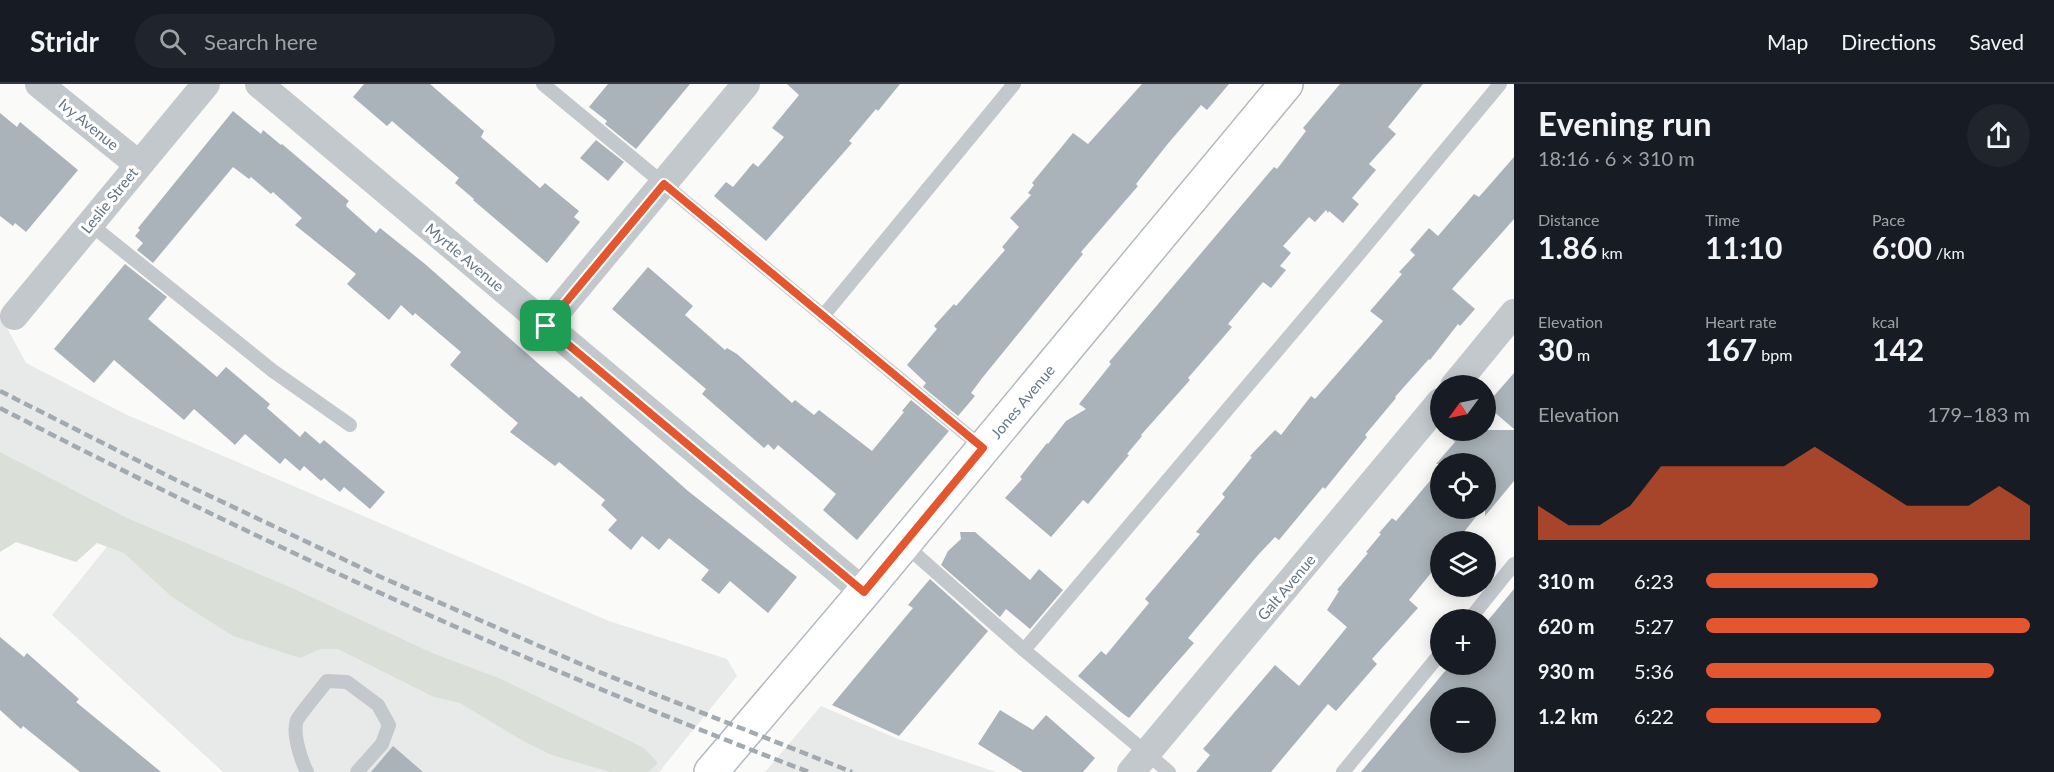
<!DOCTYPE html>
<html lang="en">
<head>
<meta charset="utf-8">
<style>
  body { margin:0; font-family:Lato,sans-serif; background:#20242c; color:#f1f3f6; height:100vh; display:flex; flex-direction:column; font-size:22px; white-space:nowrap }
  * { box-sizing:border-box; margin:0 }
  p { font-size:20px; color:#9ea1a6 }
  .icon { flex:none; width:33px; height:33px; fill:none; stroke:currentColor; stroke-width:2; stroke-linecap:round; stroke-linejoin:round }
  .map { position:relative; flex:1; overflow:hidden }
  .sheet { display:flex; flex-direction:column; background:#171b24; width:540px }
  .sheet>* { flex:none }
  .needle { width:39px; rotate:237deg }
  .fabs { position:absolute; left:1430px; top:291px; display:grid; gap:12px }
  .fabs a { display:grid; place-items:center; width:66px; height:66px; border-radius:50%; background:#171b24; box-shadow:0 3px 15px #0003; font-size:30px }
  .pin { position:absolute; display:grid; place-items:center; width:51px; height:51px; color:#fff; margin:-26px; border-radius:12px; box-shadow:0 3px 9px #0006 }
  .round { display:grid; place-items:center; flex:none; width:63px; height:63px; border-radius:32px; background:#20242c }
  .head { display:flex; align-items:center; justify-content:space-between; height:102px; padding:0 24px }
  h1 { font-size:33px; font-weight:700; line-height:45px }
  .metrics { display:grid; grid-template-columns:repeat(3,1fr); gap:9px; height:102px; padding:6px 24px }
  .metrics div { display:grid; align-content:center }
  .metrics b { font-size:30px; font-weight:700 }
  .metrics small { font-size:16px; font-weight:400 }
  .metrics p { font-size:16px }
  .chart { height:168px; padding:12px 24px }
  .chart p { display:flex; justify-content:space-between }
  .chart svg { width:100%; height:108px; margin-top:6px; fill:#e4572e; opacity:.7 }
  ul { padding:0 24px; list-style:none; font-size:20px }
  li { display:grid; grid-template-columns:96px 72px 1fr; align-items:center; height:45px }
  li i { height:15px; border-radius:8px; background:#e4572e }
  header { display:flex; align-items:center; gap:36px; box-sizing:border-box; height:84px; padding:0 30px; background:#171b24; border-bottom:2px solid #363941 }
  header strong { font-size:28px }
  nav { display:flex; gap:33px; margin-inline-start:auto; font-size:21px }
  .search { width:420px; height:54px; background:#20242c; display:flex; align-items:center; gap:15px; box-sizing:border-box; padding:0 21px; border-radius:33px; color:#9ea1a6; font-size:22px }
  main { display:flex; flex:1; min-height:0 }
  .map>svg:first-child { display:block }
  .built { fill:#e8e9e9 }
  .green { fill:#dadfd7 }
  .building { fill:#aab3b9; fill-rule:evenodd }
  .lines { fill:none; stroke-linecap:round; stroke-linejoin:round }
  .secondary-casing { stroke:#b3babf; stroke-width:36 }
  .lane { stroke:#c3c8cc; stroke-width:14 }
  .street { stroke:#c3c8cc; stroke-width:28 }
  .secondary { stroke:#fff; stroke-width:33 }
  .rail { stroke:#a2aab0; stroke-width:4.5; stroke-dasharray:9 4.5; stroke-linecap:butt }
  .route-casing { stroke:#fff; stroke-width:12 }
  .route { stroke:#e4572e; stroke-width:8 }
  .labels { text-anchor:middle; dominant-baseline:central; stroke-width:6; stroke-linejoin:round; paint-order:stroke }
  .street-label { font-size:15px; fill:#657683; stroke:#fff }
</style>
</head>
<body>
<header>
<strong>Stridr</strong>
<div class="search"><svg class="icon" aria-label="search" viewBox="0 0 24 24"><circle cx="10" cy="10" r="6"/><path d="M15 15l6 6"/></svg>Search here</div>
<nav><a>Map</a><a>Directions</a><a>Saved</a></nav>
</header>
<main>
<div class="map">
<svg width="1514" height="688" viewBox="0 0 1514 688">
  <rect width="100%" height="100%" fill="#fafaf8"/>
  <g class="built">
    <polygon points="0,231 26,279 125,330 609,537 727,575 737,592 659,688 223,688 52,531 118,449 0,393"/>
    <polygon points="821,622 898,655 996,688 765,688"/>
  </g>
  <polygon class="green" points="0,368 127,434 292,504 432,569 501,595 644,664 658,679 648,688 610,688 552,671 525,658 460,619 434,613 338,565 320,565 300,574 233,552 172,513 124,469 97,459 76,478 16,458 0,468"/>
  <g class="building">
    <polygon points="364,0 430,0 484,47 481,53 540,104 545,99 579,127 574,133 580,138 547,179 473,116 474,115 455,99 459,94 406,49 392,37 387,42 353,13"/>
    <polygon points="608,0 690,0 636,65 605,40 607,37 589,23"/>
    <polygon points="787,0 900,0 878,27 876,25 849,57 852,59 766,157 714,112 726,98 733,103 753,79 758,83 784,53 772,44 799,11"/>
    <polygon points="1142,0 1229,0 1207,26 1201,21 1166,62 1136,100 1138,102 1081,168 1083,170 983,293 971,309 975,312 958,332 923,303 926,299 907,281 937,245 934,242 954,220 956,222 1005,166 1002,163 1019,143 1010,134 1031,111 1028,109 1034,101 1032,99 1073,49 1088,60"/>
    <polygon points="1340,0 1423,0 1388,43 1396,50 1369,80 1376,86 1352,114 1359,120 1343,139 1329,127 1328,129 1326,126 1315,138 1309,133 1283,162 1291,169 1280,182 1286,186 1271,204 1263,198 1228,240 1232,243 1188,294 1190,296 1141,351 1142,352 1127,370 1129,371 1088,420 1083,416 1051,453 1005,414 1022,395 1020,393 1047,359 1048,360 1066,337 1086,325 1079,320 1111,280 1109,278 1274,83 1277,85 1306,47 1303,44"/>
    <polygon points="233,27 261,50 263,46 281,61 282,60 349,117 346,121 347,123 376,149 380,144 425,180 540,281 579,314 581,312 688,407 797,493 768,529 730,497 719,510 701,496 709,486 669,454 659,466 642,452 631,466 608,446 617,436 601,421 605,416 559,378 555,382 510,348 518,339 450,281 461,268 415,229 413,232 401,221 389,236 347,200 356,190 295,141 302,134 273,108 271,110 251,93 249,95 233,83 153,179 137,166 143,159 135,152 140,146 138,144"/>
    <polygon points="0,29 17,43 20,38 78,86 26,148 15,139 13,142 0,132"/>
    <polygon points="596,56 624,78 608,97 580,74"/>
    <polygon points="1514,73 1514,135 1452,205 1475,225 1460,242 1458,240 1430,276 1429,275 1395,313 1396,314 1365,351 1367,353 1325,405 1323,403 1279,456 1275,453 1258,471 1188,554 1194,559 1172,584 1129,634 1122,629 1078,592 1101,567 1106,571 1149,519 1145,515 1200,450 1196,448 1225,413 1222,410 1252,373 1250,372 1275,346 1281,351 1311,312 1315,315 1383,237 1370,227 1402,190 1399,188 1415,171 1410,166 1429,144 1438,152 1474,110 1479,113"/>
    <polygon points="125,180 167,213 148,235 217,293 226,283 270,320 267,324 300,353 305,347 320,360 324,356 385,408 370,425 344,403 340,408 324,394 321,397 304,382 300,387 285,374 280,380 245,350 235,361 194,325 184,336 114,276 94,299 54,265"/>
    <polygon points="648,183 693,222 685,231 725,266 727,264 737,270 792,319 795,316 814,331 819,326 872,367 904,328 902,327 911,316 949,347 857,456 823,426 836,410 778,361 774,366 768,360 764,364 702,310 706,305 612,225"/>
    <polygon points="1514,289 1514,345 1486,321"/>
    <polygon points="1441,346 1514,346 1514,397 1485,432 1485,380 1436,380 1455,358"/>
    <polygon points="1440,385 1440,424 1483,424 1456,458 1440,458 1440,478 1409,516 1418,524 1372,575 1377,580 1336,627 1328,620 1271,688 1196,688 1210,671 1203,665 1275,581 1299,602 1347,543 1327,526 1339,507 1337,506 1368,469 1366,468 1381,450 1379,449 1392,434 1396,437"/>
    <polygon points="960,448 975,448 1030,496 1039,485 1063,506 1030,545 1006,525 1000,533 941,481 948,467 961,455"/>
    <polygon points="930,495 988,547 899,652 832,621 913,524 908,521"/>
    <path d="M1514,505V688H1361L1451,580H1485V540ZM1440,614H1485V658H1440Z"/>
    <polygon points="0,553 24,573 27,569 79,615 76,618 161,688 80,688 23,642 21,645 0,626"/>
    <polygon points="1000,626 1033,646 1046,631 1095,674 1083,688 1023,688 978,660"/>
    <polygon points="393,662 423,688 371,688"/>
  </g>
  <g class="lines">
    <g class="secondary-casing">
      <g id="secondary">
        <path id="s1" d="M711,688L864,508L1286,0"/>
      </g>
    </g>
    <g class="lane">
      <polyline points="543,0 983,364"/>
      <polyline points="90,140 273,287 350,341"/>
      <polyline points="823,232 1014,0"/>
      <polyline points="904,460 1024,566 1169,688"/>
      <polyline points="1469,536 1514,480"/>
      <polyline points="1024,566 1358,171 1500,0"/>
      <path d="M307,688C301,676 292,649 297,636C300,630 321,605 327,597L347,598L378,621L389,641L382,660L357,688"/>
      <polyline points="1343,688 1440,570"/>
    </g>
    <g class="street">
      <polyline points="39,0 138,80"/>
      <polyline points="259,0 864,508"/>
      <polyline points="14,232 206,0"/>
      <polyline points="546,241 746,0"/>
      <polyline points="1454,302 1514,229"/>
      <polyline points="1131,688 1440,318"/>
    </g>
    <use href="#secondary" class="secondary"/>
    <g class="rail">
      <polyline points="0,307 172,394 383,494 599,588 852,688"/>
      <path d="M0,324C263,460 532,583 809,688"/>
    </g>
  </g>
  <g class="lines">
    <g class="route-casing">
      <polygon id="route" points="664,100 983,364 864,508 546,242"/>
    </g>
    <use href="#route" class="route"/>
  </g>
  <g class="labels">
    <g class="street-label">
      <text transform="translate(89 40) rotate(39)">Ivy Avenue</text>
      <text transform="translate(109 116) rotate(-51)">Leslie Street</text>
      <text transform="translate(465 173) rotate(40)">Myrtle Avenue</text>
      <text stroke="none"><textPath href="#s1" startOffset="484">Jones Avenue</textPath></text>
      <text transform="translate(1286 503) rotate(-50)">Galt Avenue</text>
    </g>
  </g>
</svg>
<div class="fabs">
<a><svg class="needle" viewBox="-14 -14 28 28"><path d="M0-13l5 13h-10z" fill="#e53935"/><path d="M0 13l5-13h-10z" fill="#9ea1a6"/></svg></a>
<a><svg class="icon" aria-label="locate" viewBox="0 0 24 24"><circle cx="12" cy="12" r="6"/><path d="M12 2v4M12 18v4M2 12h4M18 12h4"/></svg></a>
<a><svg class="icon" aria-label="layers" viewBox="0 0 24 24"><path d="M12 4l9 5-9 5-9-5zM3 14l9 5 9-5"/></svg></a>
<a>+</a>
<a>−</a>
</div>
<div class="pin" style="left:546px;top:242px;background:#1e9e55"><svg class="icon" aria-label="arrive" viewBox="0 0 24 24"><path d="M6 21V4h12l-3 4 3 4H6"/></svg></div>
</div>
<section class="sheet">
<div class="head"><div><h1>Evening run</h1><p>18:16 · 6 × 310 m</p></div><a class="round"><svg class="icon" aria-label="share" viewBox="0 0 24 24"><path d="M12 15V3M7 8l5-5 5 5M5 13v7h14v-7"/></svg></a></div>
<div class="metrics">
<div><p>Distance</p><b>1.86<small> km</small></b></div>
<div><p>Time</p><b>11:10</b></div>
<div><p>Pace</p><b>6:00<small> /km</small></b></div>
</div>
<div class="metrics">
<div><p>Elevation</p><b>30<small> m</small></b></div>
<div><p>Heart rate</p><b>167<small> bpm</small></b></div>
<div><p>kcal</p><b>142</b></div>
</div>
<div class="chart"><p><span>Elevation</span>179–183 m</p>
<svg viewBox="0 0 160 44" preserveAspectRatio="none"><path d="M0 44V30L10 38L20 38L30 30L40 14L50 14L60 14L70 14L80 14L90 6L100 14L110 22L120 30L130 30L140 30L150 22L160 30V44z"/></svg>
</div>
<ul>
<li><b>310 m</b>6:23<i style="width:53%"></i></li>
<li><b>620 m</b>5:27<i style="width:100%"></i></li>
<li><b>930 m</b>5:36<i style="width:89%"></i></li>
<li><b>1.2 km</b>6:22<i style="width:54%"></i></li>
</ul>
</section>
</main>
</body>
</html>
